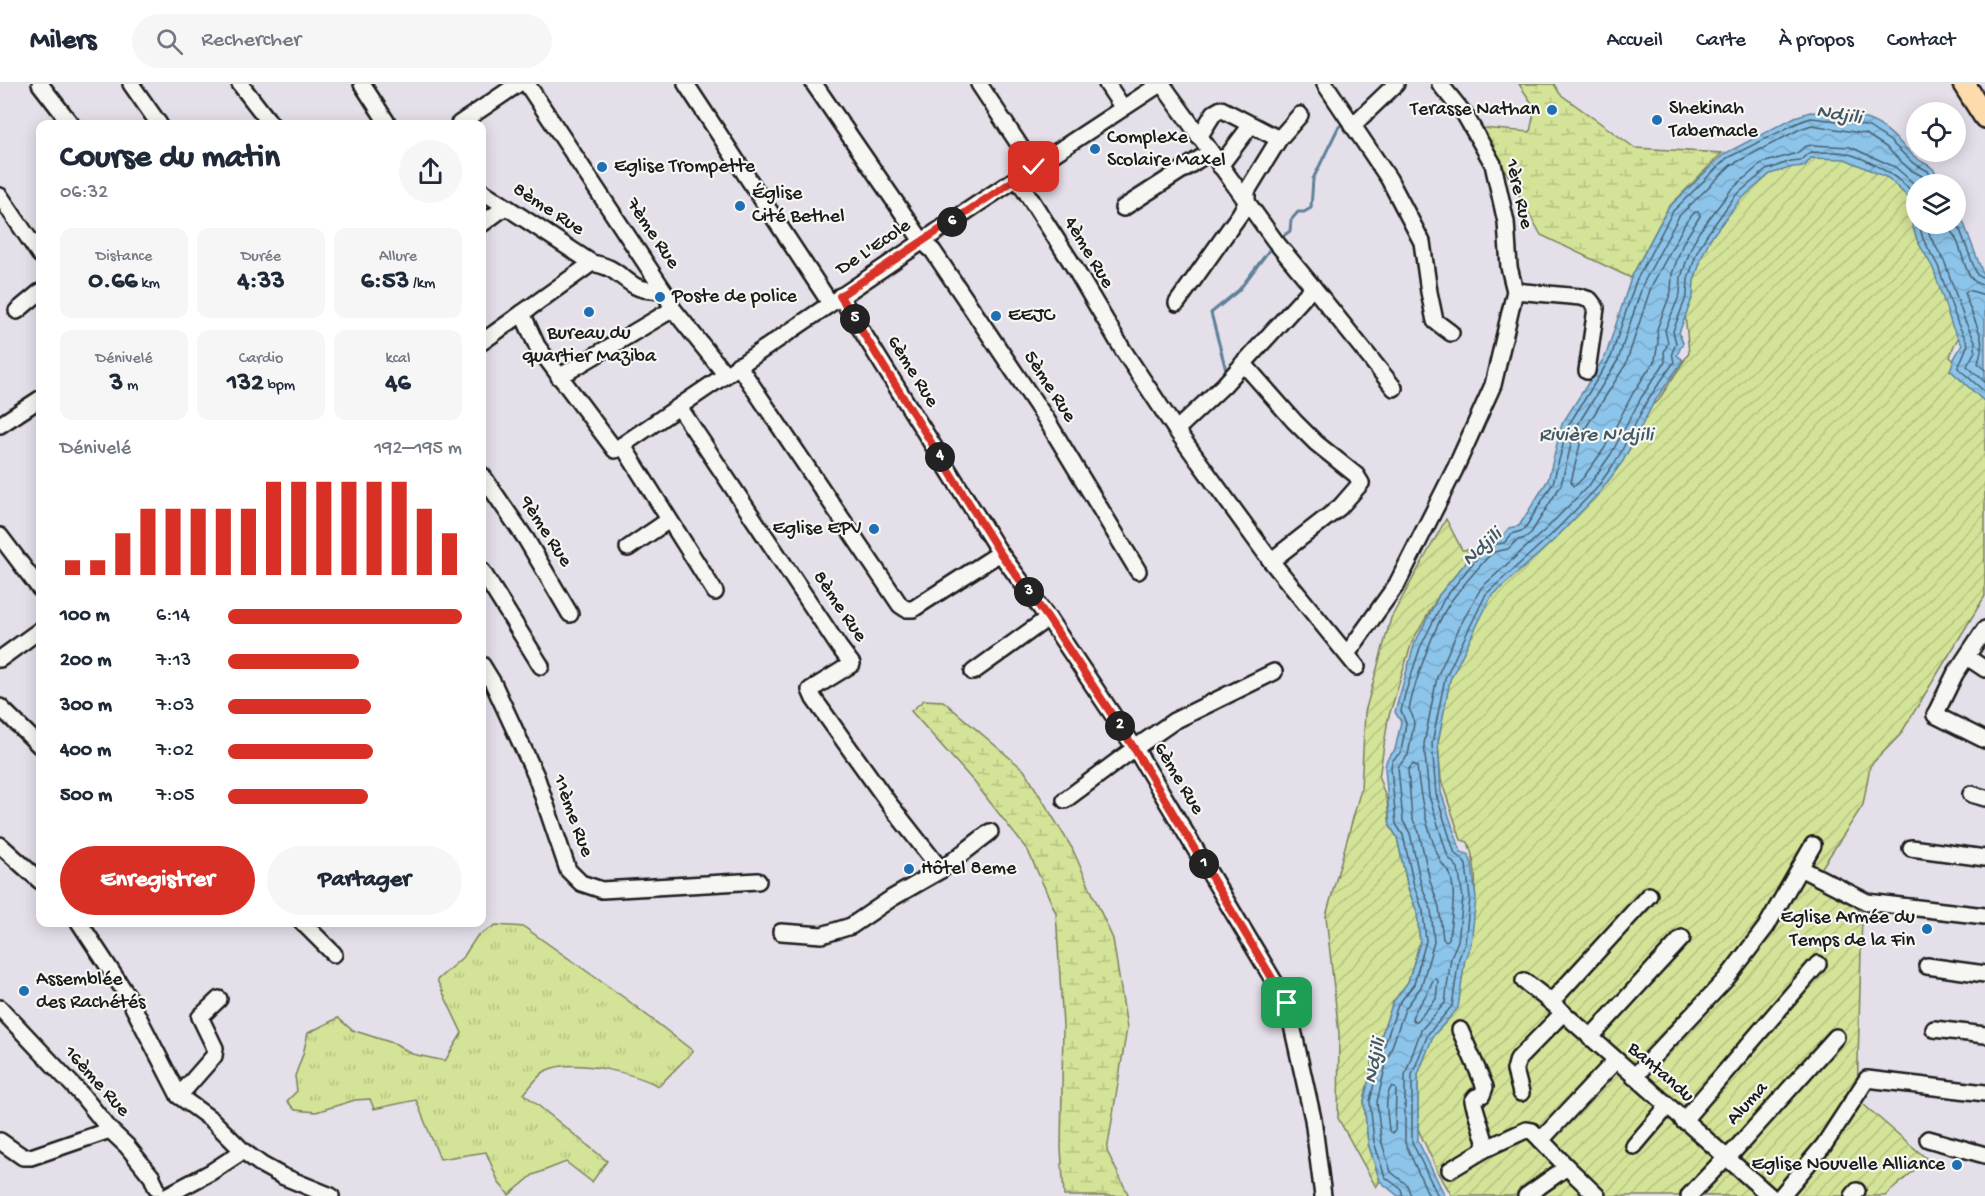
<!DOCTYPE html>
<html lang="fr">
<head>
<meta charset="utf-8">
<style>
  body { margin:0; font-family:"Gochi Hand",sans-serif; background:#f6f6f7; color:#1f2937; height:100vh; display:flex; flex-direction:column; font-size:22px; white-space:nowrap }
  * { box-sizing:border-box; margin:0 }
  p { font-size:20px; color:#747a83 }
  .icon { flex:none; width:33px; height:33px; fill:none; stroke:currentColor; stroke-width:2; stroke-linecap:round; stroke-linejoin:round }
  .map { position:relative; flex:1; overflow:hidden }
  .details { position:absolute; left:36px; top:36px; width:450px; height:807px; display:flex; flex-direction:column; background:#fff; border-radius:12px; box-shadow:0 3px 15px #0003 }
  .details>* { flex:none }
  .tools { position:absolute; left:1906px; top:18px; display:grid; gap:12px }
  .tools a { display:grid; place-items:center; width:60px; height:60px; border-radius:50%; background:#fff; box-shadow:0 3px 15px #0003; font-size:30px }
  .pin { position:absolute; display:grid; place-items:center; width:51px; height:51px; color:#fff; margin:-26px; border-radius:12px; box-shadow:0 3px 9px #0006 }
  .km { position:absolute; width:30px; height:30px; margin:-15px; border-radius:50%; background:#222; color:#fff; font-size:16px; line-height:30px; text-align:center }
  .round { display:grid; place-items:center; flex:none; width:63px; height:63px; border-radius:32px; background:#f6f6f7 }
  .overview { display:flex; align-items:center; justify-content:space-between; height:102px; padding:0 24px }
  h1 { font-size:33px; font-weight:700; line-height:45px }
  .metrics { display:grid; grid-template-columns:repeat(3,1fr); gap:9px; height:102px; padding:6px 24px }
  .metrics div { display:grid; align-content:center; border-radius:12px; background:#f6f6f7; text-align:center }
  .metrics b { font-size:26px; font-weight:700 }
  .metrics small { font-size:16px; font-weight:400 }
  .metrics p { font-size:16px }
  .chart { height:168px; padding:12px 24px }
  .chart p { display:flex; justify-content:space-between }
  .chart svg { width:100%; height:108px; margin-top:6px; stroke:#d93025; stroke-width:6 }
  .button { display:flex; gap:12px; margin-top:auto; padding:12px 24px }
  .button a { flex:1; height:69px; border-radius:36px; background:#d93025; color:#fff; font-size:24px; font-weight:700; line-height:69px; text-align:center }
  .button a+a { background:#f6f6f7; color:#1f2937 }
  ul { padding:0 24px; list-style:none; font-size:20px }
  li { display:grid; grid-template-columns:96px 72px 1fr; align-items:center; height:45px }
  li i { height:15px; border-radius:8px; background:#d93025 }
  header { display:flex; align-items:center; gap:36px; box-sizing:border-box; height:84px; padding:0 30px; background:#fff; border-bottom:2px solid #e0e1e3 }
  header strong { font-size:28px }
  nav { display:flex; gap:33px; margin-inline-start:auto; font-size:21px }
  .search { width:420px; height:54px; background:#f6f6f7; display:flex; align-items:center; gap:15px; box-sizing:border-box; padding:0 21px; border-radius:33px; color:#747a83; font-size:22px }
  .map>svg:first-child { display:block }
  .grass { fill:url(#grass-tufts); stroke:#78805a; stroke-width:1.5 }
  .wetland { fill:url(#wetland-marsh); stroke:#78805a; stroke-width:1.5 }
  .garden { fill:url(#garden-furrows); stroke:#78805a; stroke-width:1.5 }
  .water { fill:url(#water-waves); stroke:#5f8198; stroke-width:1.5 }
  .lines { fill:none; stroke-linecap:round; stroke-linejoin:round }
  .shore { stroke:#495f6e; stroke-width:1.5 }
  .stream { stroke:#5f8198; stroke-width:3 }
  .minor-casing { stroke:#1c1c1c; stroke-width:20 }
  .highway-casing { stroke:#1c1c1c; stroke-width:26 }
  .minor { stroke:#f6f6f2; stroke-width:15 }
  .highway { stroke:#fedbac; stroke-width:21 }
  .route-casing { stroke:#fff; stroke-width:12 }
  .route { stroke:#d93025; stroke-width:8 }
  .poi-dot { fill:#1f6fb2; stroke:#f6f6f2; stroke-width:2 }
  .labels { text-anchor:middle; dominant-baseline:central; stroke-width:4.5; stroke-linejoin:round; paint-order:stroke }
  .poi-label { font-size:20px; fill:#1c1c1c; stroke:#f6f6f2; text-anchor:start }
  .street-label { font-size:20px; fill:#1c1c1c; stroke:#f6f6f2 }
  .water-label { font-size:21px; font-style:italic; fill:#435764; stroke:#f6f6f2 }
</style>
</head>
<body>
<header>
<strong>Milers</strong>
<div class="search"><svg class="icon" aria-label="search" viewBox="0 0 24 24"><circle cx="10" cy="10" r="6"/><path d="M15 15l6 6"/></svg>Rechercher</div>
<nav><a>Accueil</a><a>Carte</a><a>À propos</a><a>Contact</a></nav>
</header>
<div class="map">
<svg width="1985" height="1112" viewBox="0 0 1985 1112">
  <defs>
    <pattern id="grass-tufts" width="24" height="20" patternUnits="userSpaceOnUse" patternTransform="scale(1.5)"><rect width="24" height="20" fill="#d3e397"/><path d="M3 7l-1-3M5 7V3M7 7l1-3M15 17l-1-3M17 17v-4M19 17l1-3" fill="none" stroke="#b5c282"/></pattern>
    <pattern id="wetland-marsh" width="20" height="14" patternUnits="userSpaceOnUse" patternTransform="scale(1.5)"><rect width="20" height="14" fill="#d3e397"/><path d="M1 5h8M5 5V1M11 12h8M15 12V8" fill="none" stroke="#b5c282"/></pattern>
    <pattern id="garden-furrows" width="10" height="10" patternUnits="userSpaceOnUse" patternTransform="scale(1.5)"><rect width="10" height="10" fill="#d3e397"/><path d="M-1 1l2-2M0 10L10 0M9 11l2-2" fill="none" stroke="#b5c282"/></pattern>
    <pattern id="water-waves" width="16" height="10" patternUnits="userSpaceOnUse" patternTransform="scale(1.5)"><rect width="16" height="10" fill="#8cc4ea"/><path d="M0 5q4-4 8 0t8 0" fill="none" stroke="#78a8c8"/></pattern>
  </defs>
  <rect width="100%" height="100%" fill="#e5dfea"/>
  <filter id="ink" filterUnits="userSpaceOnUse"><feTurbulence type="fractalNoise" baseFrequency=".0167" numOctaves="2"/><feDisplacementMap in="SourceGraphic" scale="12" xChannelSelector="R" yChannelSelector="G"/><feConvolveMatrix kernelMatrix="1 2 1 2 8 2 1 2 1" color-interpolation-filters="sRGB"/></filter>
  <g filter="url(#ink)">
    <path class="grass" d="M496,841L524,843L626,915L693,967L659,1002C633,989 574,974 547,986C539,990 530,1003 524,1010L607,1077L592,1098L566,1078L533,1091L509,1111L499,1099L486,1068L440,1075L416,1016L374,1025L370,1015L355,1016L316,1028L295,1026L287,1017L297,1007L295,992L303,970L308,949L338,934L352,946L396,960L412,970L445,977L462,949L437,896L464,872L477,852Z"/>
    <g class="wetland">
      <polygon points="1519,0 1554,0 1560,10 1635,64 1722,69 1668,124 1631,194 1541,151 1482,44 1530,48 1535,24"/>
      <polygon points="924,616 943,617 1024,686 1072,764 1113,855 1127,944 1107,1067 1129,1112 1064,1112 1061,1064 1063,942 1056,829 1028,767 975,699 911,627"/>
    </g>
    <g class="garden">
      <path d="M1845,63L1917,114L1912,128L1962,249L1954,261L1950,273L1977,297L1985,306V512L1900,651L1870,682L1863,721L1819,788L1862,829L1857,1015L1927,1075L1885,1112H1452L1438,1088L1418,1045V979L1474,817C1477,798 1475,777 1468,758L1461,756L1441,696L1437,647L1450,584L1472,536L1641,328L1658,317L1689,269L1684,221L1703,157L1770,78Z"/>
      <polygon points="1446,435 1462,466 1477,465 1439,511 1412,558 1388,635 1379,694 1387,717 1390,742 1397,753 1408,804 1417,828 1420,858 1408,898 1393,918 1373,976 1364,1017 1368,1059 1380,1097 1376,1103 1338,1034 1339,950 1326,832 1361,705 1365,628 1391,534"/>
    </g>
    <path class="water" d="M1810,28C1830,30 1853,29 1871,37C1889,44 1901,61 1915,73C1928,83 1930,78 1939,94L1935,100H1917V140H1956V135L1963,137L1985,195V318L1950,286L1955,273L1962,261L1952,242L1933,184L1918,158L1912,141L1917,127L1909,114L1888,94L1845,75L1811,74L1805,82L1793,83L1770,90L1740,116L1710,155L1703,170L1694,197L1693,212L1679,249L1683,259L1677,271L1683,276L1653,320L1623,377L1600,408L1554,456L1491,513L1450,596L1438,659L1441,708L1461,768L1468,770L1472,780L1476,814L1471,860L1465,875L1458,924L1433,952L1418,991V1057L1445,1112H1398L1380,1097L1368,1059L1364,1017L1373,976L1393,918L1408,898L1420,858L1417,828L1408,804L1397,753L1390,742L1385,683L1387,675L1395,666L1401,638L1395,628L1414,561L1439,511L1477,465L1488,455L1501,454L1509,444L1519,442L1548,396L1562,340L1606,271L1631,194L1668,124L1724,70L1795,33Z"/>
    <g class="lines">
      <g class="shore">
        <polygon points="1695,128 1699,128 1700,132 1683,159 1672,190 1671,208 1657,245 1658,258 1655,276 1633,309 1604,365 1583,394 1576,401 1573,402 1571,398 1583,348 1626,280 1651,203 1686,138"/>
        <polyline points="1919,140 1923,155 1938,182 1958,240 1968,260 1958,284 1985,308"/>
        <polyline points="1927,140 1930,152 1945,179 1965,237 1975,257 1975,267 1967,282 1985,298"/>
        <path d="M1943,140C1946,144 1950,146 1953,150C1965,165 1962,200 1985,201"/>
        <polyline points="1952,140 1959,143 1977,191 1985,194"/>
        <path d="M1985,211L1968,206L1965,208C1967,216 1970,225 1973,232C1981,252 1985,257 1978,279L1985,286"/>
        <path d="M1413,680L1417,682C1420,715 1427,746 1440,776C1442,782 1449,785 1450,790C1457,811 1451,834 1449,855L1446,857L1443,855L1439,823L1430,797L1419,748L1412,734L1408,686Z"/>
        <path d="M1435,894L1438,897L1436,915L1417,937H1414L1412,934C1415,924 1424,917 1428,907C1431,902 1431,898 1435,894Z"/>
        <path d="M1392,1002L1396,1005L1395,1047L1392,1049L1389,1047C1388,1032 1383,1014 1392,1002Z"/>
        <polyline points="1403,1112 1401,1105 1385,1093 1374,1058 1370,1017 1379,978 1398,921 1414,900 1426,857 1423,827 1414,802 1403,751 1396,740 1391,683 1392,677 1401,668 1406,639 1401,627 1405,610 1420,564 1444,515 1481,469 1491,461 1504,459 1512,450 1524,446 1553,399 1568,342 1611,273 1636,197 1673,127 1727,74 1797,39 1811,34 1847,38 1869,43 1890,57 1913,79 1928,87 1931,93 1930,100"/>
        <path d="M1411,1112L1407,1101L1391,1088L1381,1056L1377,1018L1386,980L1405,925L1421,903L1434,858L1431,825L1421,800L1410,749L1403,737L1398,683L1408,671L1414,640L1413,633L1409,625C1416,594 1433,544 1451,517C1462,502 1475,488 1487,474L1494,468L1508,465L1516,457L1525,454L1531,449L1561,401L1575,345L1618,276L1643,200L1679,132L1731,81L1800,45L1812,41L1866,50L1886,63L1909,85L1922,92L1923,100"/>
        <polyline points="1429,1112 1405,1059 1405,991 1421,946 1445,919 1451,873 1458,857 1463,814 1458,784 1448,773 1429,712 1424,660 1437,593 1460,542 1481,504 1545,446 1590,400 1611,370 1641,314 1665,278 1664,268 1668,259 1665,246 1680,210 1681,193 1691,164 1699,148 1731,106 1762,79 1797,69 1804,63 1811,61 1850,63 1895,83 1917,102"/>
        <path d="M1438,1112L1412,1058V991L1428,950L1452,922L1459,874L1465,859L1470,814L1466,781L1463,776L1455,770L1436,710L1432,660L1445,594L1486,510L1550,452L1596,405L1618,374L1647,317L1674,278L1672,269L1676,259L1673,247L1687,211L1688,195L1697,168L1706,152L1735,112L1766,86L1791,77L1801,76L1807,70L1812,68C1822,69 1835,67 1845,69C1867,74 1906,96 1917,115"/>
      </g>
      <g class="stream">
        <polyline points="1279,155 1290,147 1291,136 1298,128 1304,128 1311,124 1313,95 1338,44 1344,38"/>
        <polyline points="1227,290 1211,229 1239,206 1273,161"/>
      </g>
      <g class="minor-casing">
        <g id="minor">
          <polyline points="40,0 71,40"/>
          <polyline points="131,0 159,40"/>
          <polyline points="240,0 271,40"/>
          <polyline points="362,0 388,40"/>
          <polyline points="527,0 664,207 673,225 726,291"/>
          <polyline points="686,0 830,219"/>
          <polyline points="814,0 922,157 933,167 1046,335 1138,487"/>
          <polyline points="979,0 1034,83"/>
          <polyline points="1107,0 1123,24"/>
          <polyline points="1162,0 1275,157 1313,203"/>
          <polyline points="1325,0 1389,95 1422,158 1429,208 1435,237 1451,249"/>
          <polyline points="459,40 518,0"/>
          <polyline points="1352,42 1396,0"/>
          <polyline points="1199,53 1214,29 1221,25 1279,55"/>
          <polyline points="1220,82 1251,41"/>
          <polyline points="1017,94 1071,178 1123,266 1176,346 1271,477 1357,583"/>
          <path d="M482,107L592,179C615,183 617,191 635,202C644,207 654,206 664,207"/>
          <polyline points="0,112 40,171"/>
          <polyline points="1123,124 1210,68"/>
          <polyline points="482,140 505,123"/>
          <polyline points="1515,207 1581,213 1590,216 1596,224 1587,287"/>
          <polyline points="840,212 1000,469 1048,534 1135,664 1287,919 1313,1035 1323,1112"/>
          <polyline points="1177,219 1240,130 1247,118 1247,107 1279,55 1300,31"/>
          <polyline points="17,227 40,208"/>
          <polyline points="522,229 537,262 615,366 973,123 1160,0"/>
          <polyline points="482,258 592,179"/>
          <polyline points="1243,279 1294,337 1316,359 1356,391 1361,399 1340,423 1271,477"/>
          <polyline points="738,281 900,521 906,525 913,525 1000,469"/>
          <polyline points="559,293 673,225"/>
          <polyline points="679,323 839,563 852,580 810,606 814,615 890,721 941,786"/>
          <polyline points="0,341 40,315"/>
          <polyline points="1176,346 1224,301 1313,203 1394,304"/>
          <polyline points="623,362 715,508"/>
          <polyline points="482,391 526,455 570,530"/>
          <polyline points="0,452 40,505"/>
          <polyline points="628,464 669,436"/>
          <polyline points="482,487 541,582"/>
          <polyline points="1985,545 1955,590 1935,631 1985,656"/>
          <polyline points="1347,570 1397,500 1455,385 1493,301 1515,207 1509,183 1506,138 1493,80 1465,31 1440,0"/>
          <polyline points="1967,573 1985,585"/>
          <polyline points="0,575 40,546"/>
          <polyline points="482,581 493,599 536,692 568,786 581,799 602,806 758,797"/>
          <polyline points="973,588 1048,534"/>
          <polyline points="0,623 40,662"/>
          <polyline points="1971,710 1985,714"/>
          <polyline points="1065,716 1135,664 1174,637 1274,588"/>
          <polyline points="0,761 40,797"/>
          <polyline points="1911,764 1985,774"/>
          <polyline points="1800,784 1867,818 1985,832"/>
          <polyline points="79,838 127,911 179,1012 212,1036 243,1067 262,1081 282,1092 331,1112"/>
          <polyline points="302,838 334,870"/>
          <polyline points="781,848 822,851 851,842 892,814 941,786 990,748"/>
          <polyline points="1927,882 1985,890"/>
          <polyline points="1524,897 1551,918 1770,1112"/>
          <polyline points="1551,918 1649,811"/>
          <polyline points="0,924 81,1010 110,1046 127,1062 152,1093 156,1103"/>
          <polyline points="1934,945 1985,951"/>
          <polyline points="1460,946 1485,1003 1482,1011 1476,1013 1473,1017 1487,1064"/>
          <polyline points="1590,954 1682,854"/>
          <polyline points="1634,993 1727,894 1766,843 1813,761"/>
          <polyline points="1521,1009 1515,986 1518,975 1563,929"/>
          <polyline points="179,1012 214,972 215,964 200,933 219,915"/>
          <polyline points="1683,1037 1818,880"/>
          <polyline points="1928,1055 1985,1071"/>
          <polyline points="0,1057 23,1073 31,1073 110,1046"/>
          <polyline points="1634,1062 1667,1023"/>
          <polyline points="1450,1086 1487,1064 1526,1046 1532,1047 1541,1056"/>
          <polyline points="166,1112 211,1088 243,1067"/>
          <polyline points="1526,1112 1567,1083"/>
          <polyline points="1597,1112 1567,1083 1541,1056 1615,977"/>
          <polyline points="1689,1112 1725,1074 1733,1068 1836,953"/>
          <polyline points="1781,1112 1824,1061 1867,995 1985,1009"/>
          <polyline points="1853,1112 1857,1107"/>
        </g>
      </g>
      <g class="highway-casing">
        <polyline id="highway" points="1964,0 1985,33"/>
      </g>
      <use href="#minor" class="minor"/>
      <use href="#highway" class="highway"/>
    </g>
  </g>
  <g class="lines" filter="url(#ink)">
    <g class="route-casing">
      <polyline id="route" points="1034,83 840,212 1000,469 1048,534 1134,664 1287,919"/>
    </g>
    <use href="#route" class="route"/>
  </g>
  <g class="poi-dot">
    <circle cx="1552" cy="26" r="6"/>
    <circle cx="1657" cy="36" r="6"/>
    <circle cx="1095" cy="65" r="6"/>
    <circle cx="602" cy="83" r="6"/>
    <circle cx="740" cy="122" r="6"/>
    <circle cx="660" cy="213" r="6"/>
    <circle cx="589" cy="228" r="6"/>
    <circle cx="996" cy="232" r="6"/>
    <circle cx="874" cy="445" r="6"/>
    <circle cx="909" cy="785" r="6"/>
    <circle cx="1927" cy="845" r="6"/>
    <circle cx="24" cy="907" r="6"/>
    <circle cx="1957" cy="1081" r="6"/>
  </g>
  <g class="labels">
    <g class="poi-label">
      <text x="1669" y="25">Shekinah<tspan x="1669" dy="23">Tabernacle</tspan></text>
      <text x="1540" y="26" text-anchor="end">Terasse Nathan</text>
      <text x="1107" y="54">Complexe<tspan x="1107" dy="23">Scolaire Maxel</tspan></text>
      <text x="614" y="83">Eglise Trompette</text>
      <text x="752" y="110">Église<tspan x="752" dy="23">Cité Bethel</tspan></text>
      <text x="672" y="213">Poste de police</text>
      <text x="1008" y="232">EEJC</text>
      <text x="589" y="250" text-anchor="middle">Bureau du<tspan x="589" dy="23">quartier Maziba</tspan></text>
      <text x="862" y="445" text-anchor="end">Eglise EPV</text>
      <text x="921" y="785">Hôtel 8eme</text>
      <text x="1915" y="834" text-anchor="end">Eglise Armée du<tspan x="1915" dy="23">Temps de la Fin</tspan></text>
      <text x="36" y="896">Assemblée<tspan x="36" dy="23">des Rachétés</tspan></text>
      <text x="1945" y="1081" text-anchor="end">Eglise Nouvelle Alliance</text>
    </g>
    <g class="street-label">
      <text transform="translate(1518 110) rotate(77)">1ère Rue</text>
      <text transform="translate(548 126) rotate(33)">8ème Rue</text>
      <text transform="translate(652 150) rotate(56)">7ème Rue</text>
      <text transform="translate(874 164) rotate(-34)">De L'Ecole</text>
      <text transform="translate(1088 169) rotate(59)">4ème Rue</text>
      <text transform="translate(912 288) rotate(58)">6ème Rue</text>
      <text transform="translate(1049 303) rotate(57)">5ème Rue</text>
      <text transform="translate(545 448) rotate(57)">9ème Rue</text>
      <text transform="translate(839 523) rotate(56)">8ème Rue</text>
      <text transform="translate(1178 695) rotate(59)">6ème Rue</text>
      <text transform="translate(572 732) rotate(70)">11ème Rue</text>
      <text transform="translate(1660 989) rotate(41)">Bantandu</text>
      <text transform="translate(96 998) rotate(48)">16ème Rue</text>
      <text transform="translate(1748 1020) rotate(-48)">Aluma</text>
    </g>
    <g class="water-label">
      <text transform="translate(1839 32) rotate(9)">Ndjili</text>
      <text x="1596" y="352">Rivière N'djili</text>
      <text transform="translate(1483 464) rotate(-42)">Ndjili</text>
      <text transform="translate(1376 977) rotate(-78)">Ndjili</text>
    </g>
  </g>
</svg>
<div class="tools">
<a><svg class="icon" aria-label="locate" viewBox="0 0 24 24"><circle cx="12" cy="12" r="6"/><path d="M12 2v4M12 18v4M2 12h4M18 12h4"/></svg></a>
<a><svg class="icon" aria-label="layers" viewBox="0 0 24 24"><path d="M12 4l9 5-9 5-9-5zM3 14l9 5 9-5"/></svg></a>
</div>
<div class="pin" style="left:1287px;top:919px;background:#1e9e55"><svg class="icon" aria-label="arrive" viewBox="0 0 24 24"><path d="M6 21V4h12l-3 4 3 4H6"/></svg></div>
<div class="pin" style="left:1034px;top:83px;background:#d93025"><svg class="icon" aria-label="check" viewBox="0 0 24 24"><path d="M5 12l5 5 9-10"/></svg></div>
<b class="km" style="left:1204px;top:780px">1</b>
<b class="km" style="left:1120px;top:642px">2</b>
<b class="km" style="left:1029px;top:508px">3</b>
<b class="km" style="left:940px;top:373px">4</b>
<b class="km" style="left:855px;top:235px">5</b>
<b class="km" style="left:952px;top:138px">6</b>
<section class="details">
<div class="overview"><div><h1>Course du matin</h1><p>06:32</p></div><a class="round"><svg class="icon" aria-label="share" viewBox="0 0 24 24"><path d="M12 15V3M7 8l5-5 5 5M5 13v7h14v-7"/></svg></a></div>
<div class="metrics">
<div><p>Distance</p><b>0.66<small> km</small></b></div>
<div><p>Durée</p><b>4:33</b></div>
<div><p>Allure</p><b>6:53<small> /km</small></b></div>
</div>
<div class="metrics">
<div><p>Dénivelé</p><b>3<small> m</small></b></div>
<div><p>Cardio</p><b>132<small> bpm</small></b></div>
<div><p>kcal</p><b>46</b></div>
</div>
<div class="chart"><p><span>Dénivelé</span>192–195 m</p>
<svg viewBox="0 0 160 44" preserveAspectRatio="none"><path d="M5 44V38M15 44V38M25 44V27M35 44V17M45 44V17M55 44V17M65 44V17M75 44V17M85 44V6M95 44V6M105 44V6M115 44V6M125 44V6M135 44V6M145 44V17M155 44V27"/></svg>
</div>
<ul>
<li><b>100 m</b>6:14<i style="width:100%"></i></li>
<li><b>200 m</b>7:13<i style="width:56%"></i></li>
<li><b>300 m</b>7:03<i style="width:61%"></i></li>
<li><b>400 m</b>7:02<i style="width:62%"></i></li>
<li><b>500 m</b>7:05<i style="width:60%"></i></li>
</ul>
<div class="button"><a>Enregistrer</a><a>Partager</a></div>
</section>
</div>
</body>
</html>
